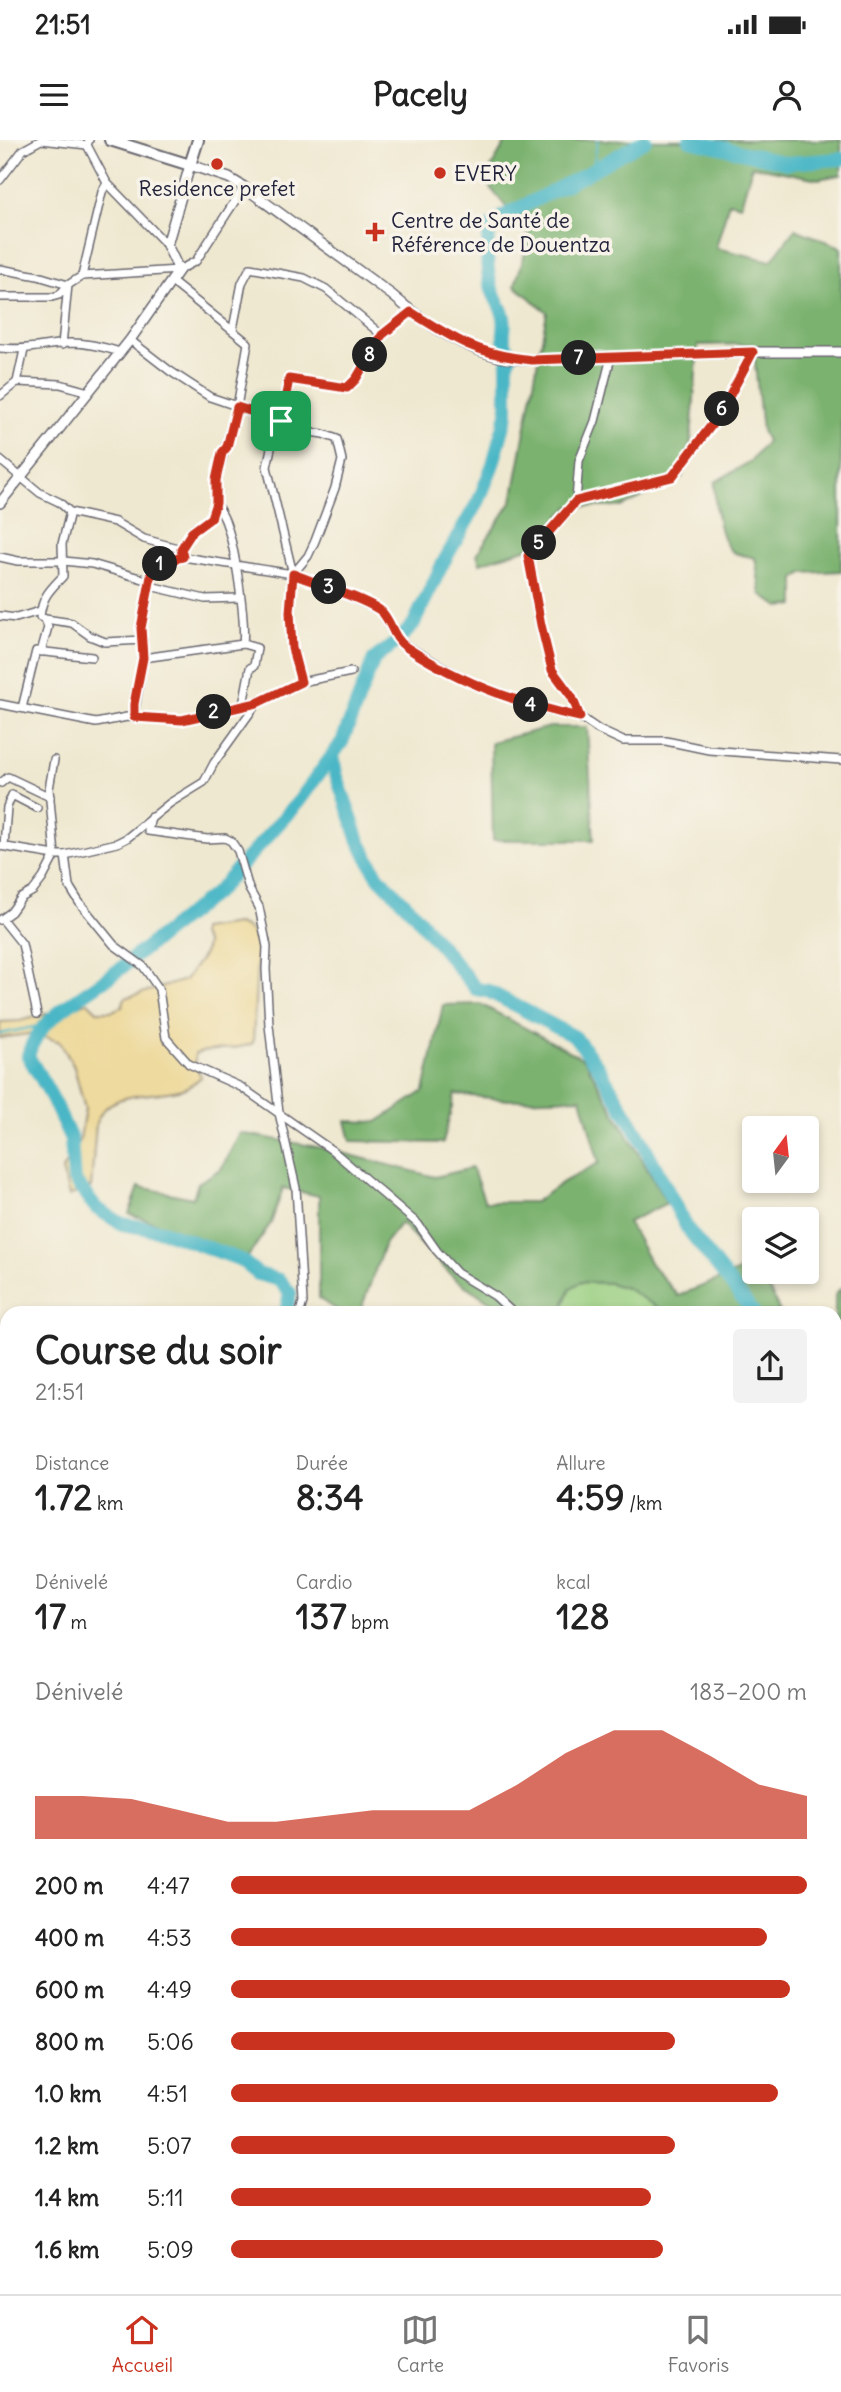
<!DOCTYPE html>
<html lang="fr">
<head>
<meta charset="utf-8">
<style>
  body { margin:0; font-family:Delius,sans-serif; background:#f2f2f2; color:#222; height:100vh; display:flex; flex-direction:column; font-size:26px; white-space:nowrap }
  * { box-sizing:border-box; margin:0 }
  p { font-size:23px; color:#767676 }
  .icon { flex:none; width:38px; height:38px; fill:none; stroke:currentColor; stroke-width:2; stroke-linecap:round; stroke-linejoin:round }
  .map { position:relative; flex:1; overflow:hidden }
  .panel { position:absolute; left:0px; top:1166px; width:842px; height:989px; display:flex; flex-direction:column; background:#fff; border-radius:21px 21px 0 0; box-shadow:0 4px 10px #0003 }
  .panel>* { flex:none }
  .needle { width:46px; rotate:15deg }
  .controls { position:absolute; left:742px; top:976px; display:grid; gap:14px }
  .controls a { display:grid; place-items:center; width:77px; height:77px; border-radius:7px; background:#fff; box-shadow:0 4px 10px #0003; font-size:35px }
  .pin { position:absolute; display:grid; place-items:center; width:60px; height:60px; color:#fff; margin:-30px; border-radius:14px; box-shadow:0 4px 10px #0006 }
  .km { position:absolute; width:35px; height:35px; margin:-18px; border-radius:50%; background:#222; color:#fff; font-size:19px; line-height:35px; text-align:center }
  .round { display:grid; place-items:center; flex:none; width:74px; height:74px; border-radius:7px; background:#f2f2f2 }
  .headline { display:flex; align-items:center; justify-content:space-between; height:119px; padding:0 35px }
  h1 { font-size:38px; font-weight:700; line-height:52px }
  .figures { display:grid; grid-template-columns:repeat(3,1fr); gap:10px; height:119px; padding:7px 35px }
  .figures div { display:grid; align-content:center }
  .figures b { font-size:35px; font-weight:700 }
  .figures small { font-size:19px; font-weight:400 }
  .figures p { font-size:19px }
  .chart { height:196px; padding:14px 35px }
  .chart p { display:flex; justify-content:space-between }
  .chart svg { width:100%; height:126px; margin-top:7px; fill:#c8321e; opacity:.7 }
  ul { padding:0 35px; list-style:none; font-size:23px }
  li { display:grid; grid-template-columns:112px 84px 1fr; align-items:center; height:52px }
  li i { height:18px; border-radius:9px; background:#c8321e }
  .status { display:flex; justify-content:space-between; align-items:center; height:49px; padding:0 35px; background:#fff; direction:ltr }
  .status svg { height:19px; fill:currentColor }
  header { display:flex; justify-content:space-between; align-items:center; height:91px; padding:0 35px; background:#fff; font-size:32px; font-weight:700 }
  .menu { display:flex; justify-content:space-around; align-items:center; height:98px; border-top:2px solid #e0e0e0; background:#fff; font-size:19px; color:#767676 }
  .menu a { display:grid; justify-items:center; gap:4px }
  .menu .current { color:#c8321e }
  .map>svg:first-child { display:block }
  .green { fill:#9acf81; stroke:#5e785e; stroke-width:2 }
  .forest { fill:#7bb26f; stroke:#4e6a55; stroke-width:2 }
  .sand { fill:#eeda9e; stroke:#887e6c; stroke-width:2 }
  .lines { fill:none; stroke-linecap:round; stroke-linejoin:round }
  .stream { stroke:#4bb7c6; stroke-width:2.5 }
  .river { stroke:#4bb7c6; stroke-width:14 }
  .minor-casing { stroke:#6a676f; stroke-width:10 }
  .tertiary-casing { stroke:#6a676f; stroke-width:12 }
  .secondary-casing { stroke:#6a676f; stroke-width:14 }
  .minor { stroke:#fff; stroke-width:7 }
  .tertiary { stroke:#fff; stroke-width:9 }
  .secondary { stroke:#fff; stroke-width:10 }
  .route-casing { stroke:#fff; stroke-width:14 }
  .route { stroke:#c8321e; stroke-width:9 }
  .poi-dot { fill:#c8321e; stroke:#f7f3e8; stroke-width:2.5 }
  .labels { text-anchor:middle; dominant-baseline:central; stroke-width:7; stroke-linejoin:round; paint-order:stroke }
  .poi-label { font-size:21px; fill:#22223b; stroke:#f7f3e8; text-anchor:start }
</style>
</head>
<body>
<div class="status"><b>21:51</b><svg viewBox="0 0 49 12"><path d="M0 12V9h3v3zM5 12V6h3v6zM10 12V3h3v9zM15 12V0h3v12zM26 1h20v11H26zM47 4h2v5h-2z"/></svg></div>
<header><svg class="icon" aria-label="menu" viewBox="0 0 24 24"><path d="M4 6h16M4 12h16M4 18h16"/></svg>Pacely<svg class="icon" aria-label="person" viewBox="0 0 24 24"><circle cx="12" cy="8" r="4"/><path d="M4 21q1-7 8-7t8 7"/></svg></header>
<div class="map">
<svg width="841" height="2154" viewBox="0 0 841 2154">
  <rect width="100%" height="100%" fill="#f7f3e8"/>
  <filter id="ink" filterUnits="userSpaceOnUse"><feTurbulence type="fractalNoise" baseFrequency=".0143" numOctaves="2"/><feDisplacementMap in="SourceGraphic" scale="14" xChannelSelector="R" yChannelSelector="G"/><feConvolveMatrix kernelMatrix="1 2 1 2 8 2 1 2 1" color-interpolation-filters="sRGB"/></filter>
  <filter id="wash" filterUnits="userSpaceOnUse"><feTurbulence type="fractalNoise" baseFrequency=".00686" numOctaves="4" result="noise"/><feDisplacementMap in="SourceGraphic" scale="28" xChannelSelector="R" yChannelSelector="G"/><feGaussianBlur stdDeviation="1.57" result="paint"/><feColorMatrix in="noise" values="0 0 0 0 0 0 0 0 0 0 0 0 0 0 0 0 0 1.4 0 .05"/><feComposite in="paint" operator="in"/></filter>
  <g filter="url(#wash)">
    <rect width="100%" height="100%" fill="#efe8d0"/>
    <g class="green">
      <polygon points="581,1142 609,1143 626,1148 665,1172 565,1172 565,1162 571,1147"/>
      <polygon points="841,1358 841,1506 835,1508 835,1359"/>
    </g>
    <g class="forest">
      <path d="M507,0H841V35L818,39L752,26L741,65L729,62L716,108L771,121L795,89L841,107V431L803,433L795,439V465L779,467L761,454L755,418C749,416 739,415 733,412C718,402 714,358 715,342L751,321L767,301L762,291L753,204L698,205L691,300L682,337L622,367L570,366L528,408L480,423L477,414L512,361L547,172L515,146L530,96L484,40Z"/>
      <polygon points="550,587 587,587 594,700 493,700 491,602"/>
      <polygon points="480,864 584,919 667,1063 628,1082 651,1124 678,1156 754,1125 754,1132 761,1132 780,1172 665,1172 626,1148 609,1143 581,1142 571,1148 565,1162 565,1172 506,1172 455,1139 401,1083 385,1103 360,1172 340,1172 319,1158 319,1056 283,1048 271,1083 247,1118 196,1097 129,1074 139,1047 193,1058 198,1043 221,1029 240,993 323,1008 435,1037 472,1028 485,1062 535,1062 563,1042 599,1023 581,958 508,960 455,954 443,1003 351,1001 346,981 377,982 424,951 443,865"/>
      <polygon points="841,1148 841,1358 835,1358 835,1155"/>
      <polygon points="841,1506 841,1784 835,1789 835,1508"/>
    </g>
    <path class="sand" d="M237,784L247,788L258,799L253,903C236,911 215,907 195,914V924L201,937C197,940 192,945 188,947C158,960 110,945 96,983L91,1047L69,1056L62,1030L80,999L85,969L74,927L60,902L35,893L0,898V882L20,881L88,862L97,871H112L122,867L125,858L185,840L204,814L206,804L201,795V789Z"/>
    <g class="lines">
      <g class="stream">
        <polyline points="595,29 594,21 598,0"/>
        <polyline points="0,894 44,885"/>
        <polyline points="835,1525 841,1518"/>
        <polyline points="574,2154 575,2147"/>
      </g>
      <g class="river">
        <polyline points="690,0 787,23 841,19"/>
        <polyline points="333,615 336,634 359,701 377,735 413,772 476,849 488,851 575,897 597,925 640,997 687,1088 753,1172"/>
        <path d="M286,1172L290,1153L279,1140L258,1134L241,1120L163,1091L122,1084L96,1068L74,1040L71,999L48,950L28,916C38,872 102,848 133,818L218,751L299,661L342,602L374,519L398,501L413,485L443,423L479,360L493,324L507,274V226L511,213C498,195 507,193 504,177C502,168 496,160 493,152C485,130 486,108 491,86L504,76L586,34L645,0"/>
        <polyline points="835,1305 841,1314"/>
        <polyline points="835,1484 841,1484"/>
      </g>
    </g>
  </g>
  <g filter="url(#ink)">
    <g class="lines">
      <g class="minor-casing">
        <g id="minor">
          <polyline points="89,0 87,5 107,43 167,105"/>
          <polyline points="0,40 23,10 41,0 87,5"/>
          <polyline points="0,129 38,136 68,145 82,136 179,130 196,121 244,47"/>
          <polyline points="82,136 102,52 107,43"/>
          <polyline points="172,142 248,203 237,267 216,340 216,363 211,378 192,392 181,409 183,417"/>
          <polyline points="0,157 52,157 59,155 68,145 62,205"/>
          <polyline points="233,189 242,143 250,128 304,138 326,149 382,195"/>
          <polyline points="130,200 170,231 210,257 281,281 290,289 323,294 337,299 342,320 335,348 315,401 308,416 293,434"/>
          <path d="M0,208C28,211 45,204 71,203C88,203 104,207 120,212"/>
          <polyline points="17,242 60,244 89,252"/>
          <polyline points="0,256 17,242 24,210"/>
          <polyline points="0,320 40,353 59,362 70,372 115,382 144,399 181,409"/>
          <polyline points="576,361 579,321 595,281 611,217"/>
          <path d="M216,363C219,370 224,376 226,383C235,407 246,479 243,504L257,508L254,526L250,528L243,565"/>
          <polyline points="0,417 18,421 64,421 92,424 150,441"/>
          <polyline points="150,446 205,459 239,458"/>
          <polyline points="0,476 16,478 40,471"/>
          <polyline points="45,479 72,483 90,496 105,502 143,500"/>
          <path d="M41,512L48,487L45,479L40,477C42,456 50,450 63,436L62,404L70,372"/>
          <polyline points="143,518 243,504"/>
          <polyline points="301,542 292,508 290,472 293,434 267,327 273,299 286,268 289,239 347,248 356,239 382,195 411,172"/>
          <polyline points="0,564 96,583 127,577 182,580 257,563 301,542 351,532"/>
          <polyline points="22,568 36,511 92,517"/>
          <polyline points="134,577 143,518 141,488 152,431 155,426 162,423 183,417 293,434 331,448 381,471 398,501 469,542 538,568 580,577 599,590 623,601 666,601 709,610 841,620"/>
          <polyline points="580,577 572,557 552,529 540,485 528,416 576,361 672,337 720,274 753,212"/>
          <polyline points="1,643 8,637 50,657"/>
          <polyline points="151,677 148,691 207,699 225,698 231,701 238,711 249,749 259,767 267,807 266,829 269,885 279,973 296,1048 303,1162 300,1172"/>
          <polyline points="0,706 55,715 65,715 117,703 127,698 170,663 204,642 214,623 257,563"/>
          <polyline points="4,706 7,667 12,655 37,668"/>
          <polyline points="65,715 69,746 79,762 114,805 143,826 159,849 166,898 189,924 241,947 333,1011 418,1084 437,1111 457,1133 495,1156 512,1172"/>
          <polyline points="2,779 22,804 37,874"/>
          <polyline points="0,780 11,772 21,758 33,751 43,738 55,715 49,649 54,620"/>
          <polyline points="835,1437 841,1440"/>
          <polyline points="0,1729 7,1749"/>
          <polyline points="515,2147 519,2154"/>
          <polyline points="71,2154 72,2147"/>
        </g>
      </g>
      <g class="tertiary-casing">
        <path id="tertiary" d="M0,363L130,200L179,130L167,105L190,25L229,38L244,47L392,155C423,182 460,207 500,217C510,219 521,219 532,220L753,212H841"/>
      </g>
      <g class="secondary-casing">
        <polyline id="secondary" points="110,0 190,25 198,0"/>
      </g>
      <use href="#minor" class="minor"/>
      <use href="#tertiary" class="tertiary"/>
      <use href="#secondary" class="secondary"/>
    </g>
  </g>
  <g class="lines" filter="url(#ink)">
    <g class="route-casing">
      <path id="route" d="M411,172C455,200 479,215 532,220L753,212L720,274L672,337L576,361L528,416L541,485L552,530L572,557L580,577C519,564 459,542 406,507C393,498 392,483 382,472C371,461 310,441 293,434L290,472L292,508L301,542L257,563L182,580L134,577V564L143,518L141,488L152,431C158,421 172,420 183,417L181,409L192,392L211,378L216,363V340L222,313L227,307L237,267L281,281L289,239L347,248L356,239L382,195Z"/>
    </g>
    <use href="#route" class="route"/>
  </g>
  <g class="poi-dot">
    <circle cx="217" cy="24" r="7"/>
    <circle cx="440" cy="33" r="7"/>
    <path d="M371.5 81.5h7v7h7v7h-7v7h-7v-7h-7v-7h7z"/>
  </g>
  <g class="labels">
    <g class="poi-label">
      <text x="454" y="33">EVERY</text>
      <text x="217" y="48" text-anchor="middle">Residence prefet</text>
      <text x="391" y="80">Centre de Santé de<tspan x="391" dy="24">Référence de Douentza</tspan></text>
    </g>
  </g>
</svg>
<div class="controls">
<a><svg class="needle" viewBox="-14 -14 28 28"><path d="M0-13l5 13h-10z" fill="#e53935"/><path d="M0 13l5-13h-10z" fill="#767676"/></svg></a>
<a><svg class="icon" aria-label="layers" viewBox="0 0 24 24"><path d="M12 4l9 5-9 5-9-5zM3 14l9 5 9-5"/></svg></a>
</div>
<div class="pin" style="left:281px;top:281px;background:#1e9e55"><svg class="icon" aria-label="arrive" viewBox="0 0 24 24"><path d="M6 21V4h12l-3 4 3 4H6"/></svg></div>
<b class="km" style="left:160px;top:424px">1</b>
<b class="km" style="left:214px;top:572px">2</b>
<b class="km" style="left:329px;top:447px">3</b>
<b class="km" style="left:531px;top:565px">4</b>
<b class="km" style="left:539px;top:403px">5</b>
<b class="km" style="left:722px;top:269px">6</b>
<b class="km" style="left:579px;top:218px">7</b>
<b class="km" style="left:370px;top:215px">8</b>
<section class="panel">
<div class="headline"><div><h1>Course du soir</h1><p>21:51</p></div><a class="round"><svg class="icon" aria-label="share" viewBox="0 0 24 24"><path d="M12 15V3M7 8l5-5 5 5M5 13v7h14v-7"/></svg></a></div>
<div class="figures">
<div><p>Distance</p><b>1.72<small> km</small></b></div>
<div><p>Durée</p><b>8:34</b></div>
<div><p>Allure</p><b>4:59<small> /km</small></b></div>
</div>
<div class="figures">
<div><p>Dénivelé</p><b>17<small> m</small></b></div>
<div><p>Cardio</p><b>137<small> bpm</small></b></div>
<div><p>kcal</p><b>128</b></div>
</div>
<div class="chart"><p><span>Dénivelé</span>183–200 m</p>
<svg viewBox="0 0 160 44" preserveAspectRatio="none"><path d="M0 44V29L10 29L20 30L30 34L40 38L50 38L60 36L70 34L80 34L90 34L100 25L110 14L120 6L130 6L140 15L150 25L160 29V44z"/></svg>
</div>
<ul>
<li><b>200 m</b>4:47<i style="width:100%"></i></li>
<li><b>400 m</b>4:53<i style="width:93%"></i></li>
<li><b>600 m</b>4:49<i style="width:97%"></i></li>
<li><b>800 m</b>5:06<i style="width:77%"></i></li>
<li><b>1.0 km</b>4:51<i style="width:95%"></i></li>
<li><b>1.2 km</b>5:07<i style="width:77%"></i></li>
<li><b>1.4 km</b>5:11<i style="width:73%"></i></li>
<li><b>1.6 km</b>5:09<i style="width:75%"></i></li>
</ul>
</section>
</div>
<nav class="menu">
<a class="current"><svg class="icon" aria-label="home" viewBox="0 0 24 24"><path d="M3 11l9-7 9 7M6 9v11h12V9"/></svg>Accueil</a>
<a><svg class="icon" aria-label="map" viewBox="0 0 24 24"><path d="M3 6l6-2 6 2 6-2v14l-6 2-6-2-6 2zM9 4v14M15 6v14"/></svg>Carte</a>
<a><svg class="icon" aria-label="saved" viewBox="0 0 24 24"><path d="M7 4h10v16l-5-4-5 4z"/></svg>Favoris</a>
</nav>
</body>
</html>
